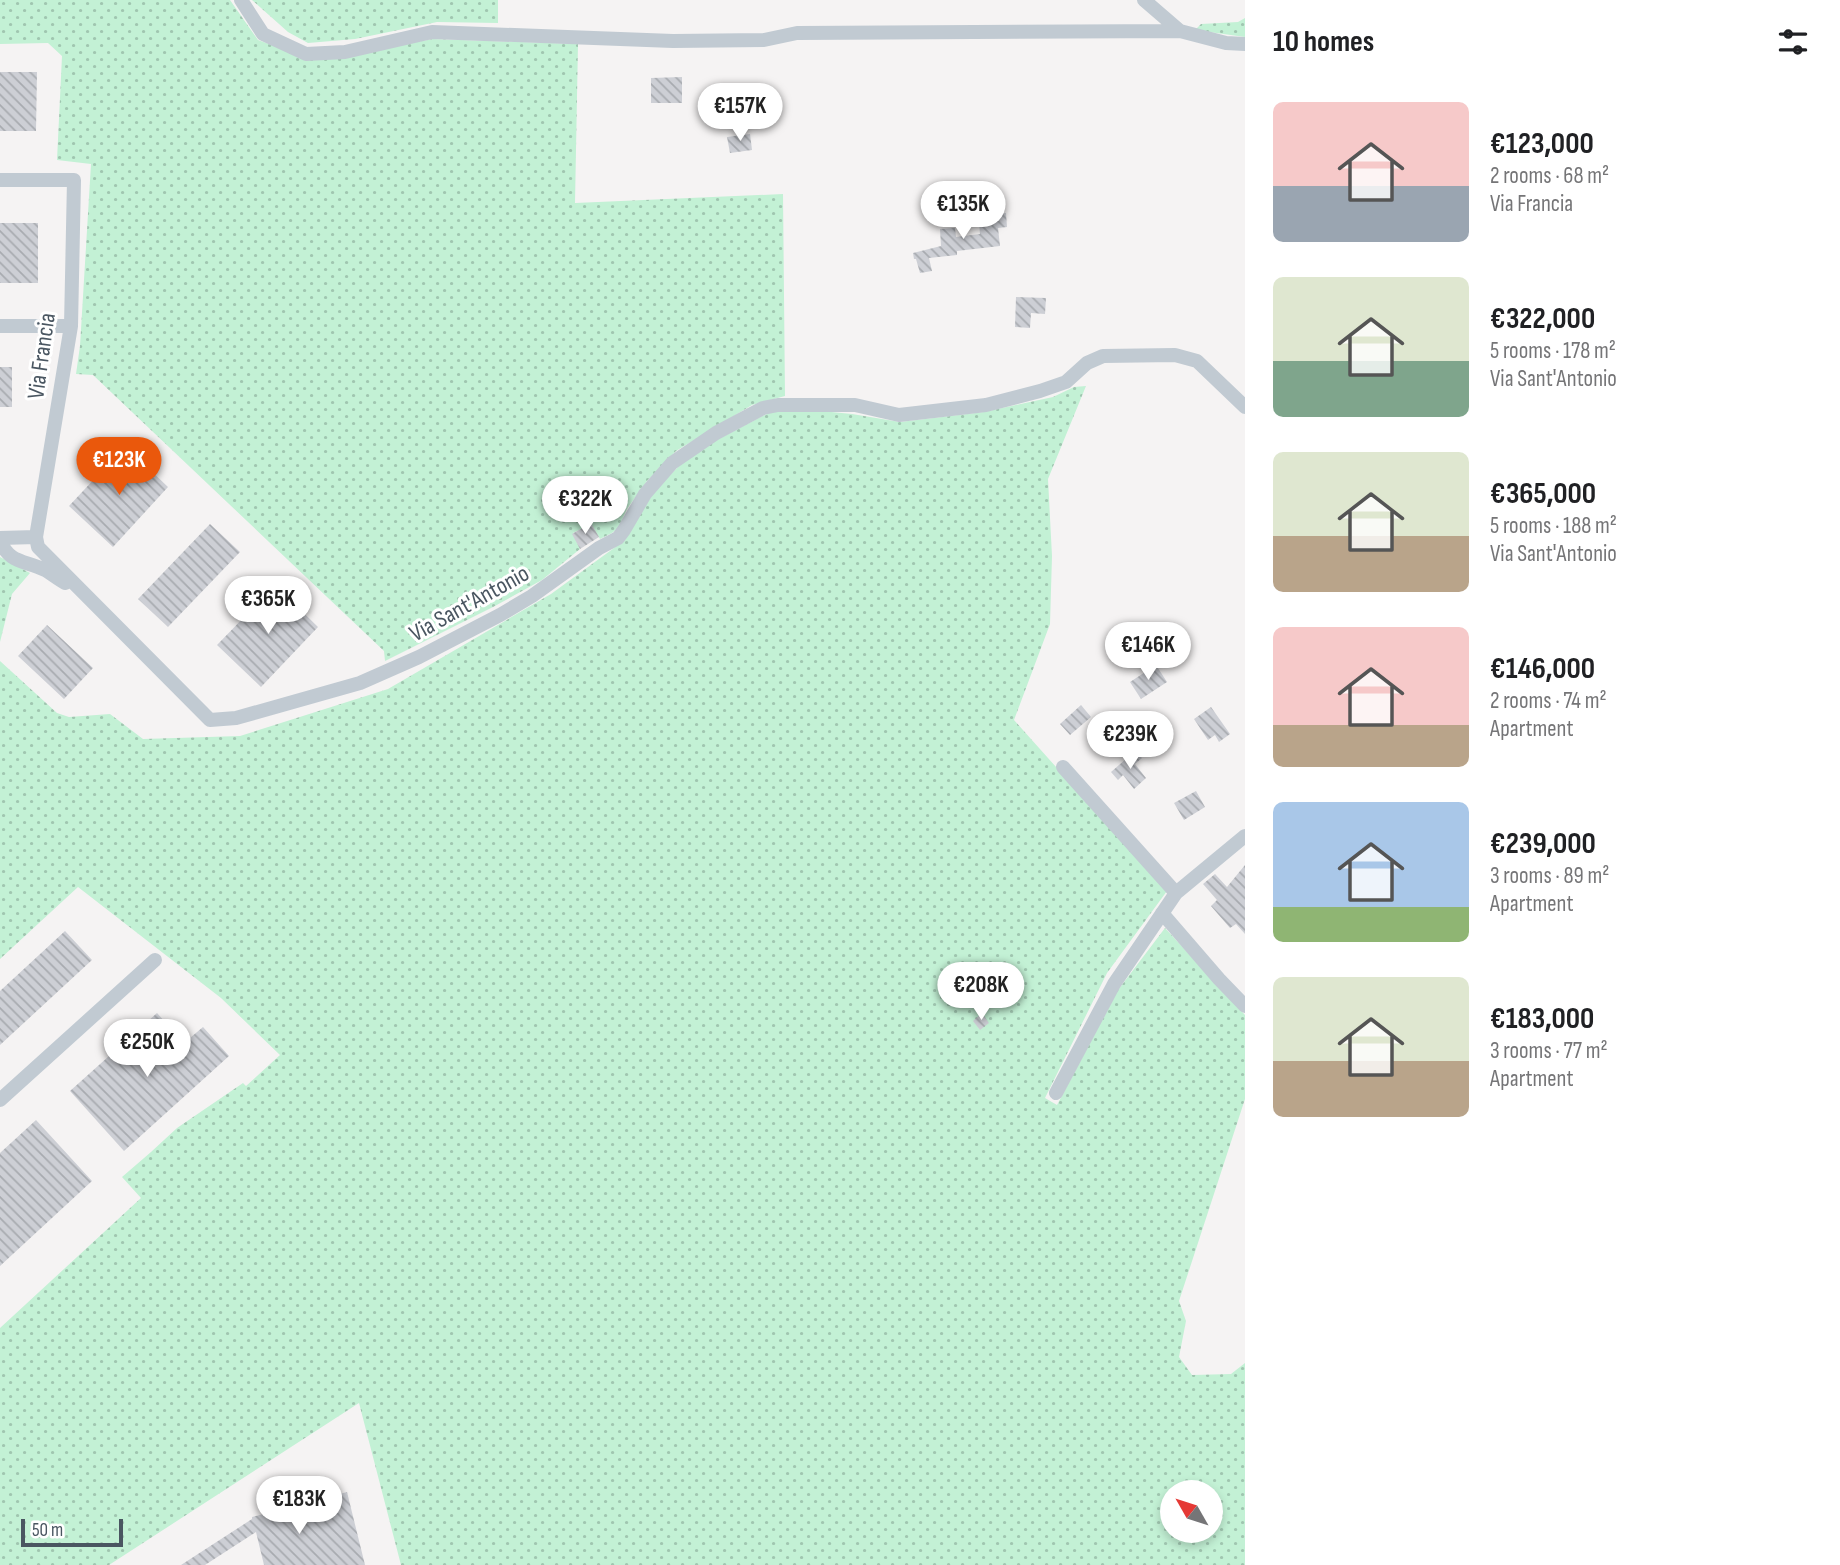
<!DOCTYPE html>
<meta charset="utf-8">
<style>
body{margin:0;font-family:"Sofia Sans Condensed",sans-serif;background:#f2f2f2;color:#202124;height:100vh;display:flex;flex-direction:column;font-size:26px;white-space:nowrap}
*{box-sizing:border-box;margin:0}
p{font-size:23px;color:#757577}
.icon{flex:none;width:38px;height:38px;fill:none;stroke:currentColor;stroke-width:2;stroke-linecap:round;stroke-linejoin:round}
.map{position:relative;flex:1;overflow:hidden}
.sheet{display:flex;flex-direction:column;background:#fff;width:595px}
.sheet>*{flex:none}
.needle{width:46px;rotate:309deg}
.controls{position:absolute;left:1160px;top:1480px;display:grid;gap:14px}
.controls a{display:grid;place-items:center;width:63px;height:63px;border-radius:50%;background:#fff;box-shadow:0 4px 10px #0003;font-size:35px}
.scale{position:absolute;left:21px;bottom:18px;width:102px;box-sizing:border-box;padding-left:7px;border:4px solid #4a5661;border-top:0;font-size:19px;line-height:24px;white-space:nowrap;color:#4a5661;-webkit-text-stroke:5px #fff;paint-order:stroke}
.price{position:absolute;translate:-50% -60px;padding:0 16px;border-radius:24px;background:#fff;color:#222;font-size:23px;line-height:46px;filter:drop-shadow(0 2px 4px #0008)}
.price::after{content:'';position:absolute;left:50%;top:42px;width:21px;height:16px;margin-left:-10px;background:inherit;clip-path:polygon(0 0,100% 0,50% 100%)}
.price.on{background:#ea580c;color:#fff}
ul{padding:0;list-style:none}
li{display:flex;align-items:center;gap:21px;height:175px;padding:0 28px}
li span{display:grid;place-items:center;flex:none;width:196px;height:140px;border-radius:10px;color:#555}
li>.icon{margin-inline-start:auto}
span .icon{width:84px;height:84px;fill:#fffc;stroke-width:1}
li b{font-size:30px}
h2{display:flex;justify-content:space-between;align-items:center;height:84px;padding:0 28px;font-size:30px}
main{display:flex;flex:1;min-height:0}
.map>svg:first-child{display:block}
.grass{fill:url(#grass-dots);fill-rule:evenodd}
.building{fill:url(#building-back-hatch)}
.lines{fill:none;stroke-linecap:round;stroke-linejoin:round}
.street{stroke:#c1cad2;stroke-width:14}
.labels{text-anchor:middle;stroke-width:6;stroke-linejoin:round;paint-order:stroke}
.street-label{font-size:24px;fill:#4a5661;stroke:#fff}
</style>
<main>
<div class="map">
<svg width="1245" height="1565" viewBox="0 0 1245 1565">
<defs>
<pattern id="grass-dots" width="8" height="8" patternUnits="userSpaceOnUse" patternTransform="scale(1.75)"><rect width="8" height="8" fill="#c3f1d5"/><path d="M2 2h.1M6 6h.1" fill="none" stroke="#a0c6b0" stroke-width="1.8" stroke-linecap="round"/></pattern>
<pattern id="building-back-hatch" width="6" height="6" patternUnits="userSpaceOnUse" patternTransform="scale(1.75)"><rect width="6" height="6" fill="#cdcfd5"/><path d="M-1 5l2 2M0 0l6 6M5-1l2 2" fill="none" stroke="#a8abb0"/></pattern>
</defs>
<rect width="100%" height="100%" fill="#f5f3f3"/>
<path class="grass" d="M0 0H230L258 40 314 60 433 39 578 44 575 203 783 194 785 396 752 405 676 451 647 481 627 509 619 527 612 533 600 539 591 524 573 533 580 549 542 580 493 607 385 661 384 651 93 375 76 374 80 346 91 164 57 160 62 56 48 43 0 44Z
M252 0H498V23L437 22 355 39 308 43 288 32Z
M1245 18V37L1195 30 1201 24 1238 22Z
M1086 386 1048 479 1052 556 1050 624 1014 720 1167 891 1107 973 1045 1098 1057 1105 1118 990 1165 928 1245 1015V1099L1179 1301 1186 1321 1179 1357 1192 1375 1231 1374 1245 1363V1565H401L359 1403 109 1565H0V1328L141 1198 122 1177 151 1152 177 1128 243 1083 246 1086 280 1055 221 998 78 887 0 959V661L57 713 69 717 110 714 143 739 240 736 388 689 551 594 625 540 655 490 692 453 780 407 852 414 900 422 984 412 1053 397 1074 387ZM1172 1493H1211V1531H1172Z
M0 557 30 573 12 594 0 642Z"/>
<path class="building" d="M0 72H37L36 131H0Z
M682 77V103H651V78Z
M750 134 752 150 730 153 727 137Z
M1006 213 1007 227 998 228 1000 246 957 251V255L929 258 932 271 920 273 916 259H914L913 253 941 246 940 229 955 228 956 237 980 234 979 222 989 221 988 214Z
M0 223H38V283H0Z
M1016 297 1046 298 1045 314 1031 313 1030 328 1015 327Z
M0 367H12V407H0Z
M125 446 168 487 113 547 69 506Z
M591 523 599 537 580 549 572 534Z
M210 524 240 552 168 627 138 599Z
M275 585 318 627 261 687 217 645Z
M47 625 93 668 64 699 18 656Z
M1156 665 1167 682 1141 699 1130 682Z
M1081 705 1091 717 1070 735 1060 724Z
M1211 707 1230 734 1219 742 1215 735 1208 740 1194 719Z
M1135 751 1142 758 1135 764 1146 778 1134 789 1123 775 1118 780 1111 772Z
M1196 791 1205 807 1184 820 1174 803Z
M1245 865V934L1236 924 1230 928 1211 906 1217 900 1203 884 1215 874 1227 887Z
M65 931 92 960 0 1045V991Z
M157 1013 184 1043 203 1027 229 1056 124 1151 70 1091Z
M982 1013 989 1023 980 1030 973 1021Z
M36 1120 92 1181 0 1266V1153Z
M347 1492 365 1565H264L256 1532 205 1565H181L252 1519V1517Z"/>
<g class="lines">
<path class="street" d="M241 0 263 34 306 54 345 52 432 32 673 41 764 40 797 33 1180 31 1226 43 1245 44
M1144 0 1180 31
M0 180H74L71 326 36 537 38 547 210 720 236 718 360 683 419 657 500 615 532 596 599 548 618 538 624 530 645 494 672 463 716 433 763 408 778 405H855L899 415 986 405 1040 391 1066 382 1087 363 1103 356 1175 355 1197 361 1245 407
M0 326H71
M0 538 36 537
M0 540C9 564 25 560 45 570 52 574 58 579 65 583
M1063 767 1176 893
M1162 913 1219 979 1245 1006
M1056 1093 1114 984 1176 893 1245 836
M0 1100 155 960"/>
</g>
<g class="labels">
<g class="street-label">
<text transform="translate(41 356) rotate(-82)" y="8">Via Francia</text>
<text transform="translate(469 603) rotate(-29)" y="8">Via Sant'Antonio</text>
</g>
</g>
</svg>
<div class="controls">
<a><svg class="needle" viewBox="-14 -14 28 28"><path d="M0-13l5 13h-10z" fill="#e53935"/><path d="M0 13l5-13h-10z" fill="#757577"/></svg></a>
</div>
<div class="scale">50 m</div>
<b class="price" style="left:740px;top:143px">€157K</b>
<b class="price" style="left:963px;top:241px">€135K</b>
<b class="price on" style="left:119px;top:497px">€123K</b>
<b class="price" style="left:585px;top:536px">€322K</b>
<b class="price" style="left:268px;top:636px">€365K</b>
<b class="price" style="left:1148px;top:682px">€146K</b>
<b class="price" style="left:1130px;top:771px">€239K</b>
<b class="price" style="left:981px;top:1022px">€208K</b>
<b class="price" style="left:147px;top:1079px">€250K</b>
<b class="price" style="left:299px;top:1536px">€183K</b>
</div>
<section class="sheet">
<h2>10 homes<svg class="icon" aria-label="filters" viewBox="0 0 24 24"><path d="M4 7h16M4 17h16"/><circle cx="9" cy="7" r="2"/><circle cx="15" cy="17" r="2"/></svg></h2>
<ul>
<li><span style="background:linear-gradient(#f6c9c9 60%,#9aa5b1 0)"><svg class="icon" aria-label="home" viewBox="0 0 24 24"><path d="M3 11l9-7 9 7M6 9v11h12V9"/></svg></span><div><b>€123,000</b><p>2 rooms · 68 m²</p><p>Via Francia</p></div></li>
<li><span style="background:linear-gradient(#dfe7d0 60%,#7fa58c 0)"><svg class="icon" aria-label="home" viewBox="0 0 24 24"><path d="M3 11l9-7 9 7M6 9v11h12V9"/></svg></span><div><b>€322,000</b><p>5 rooms · 178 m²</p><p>Via Sant'Antonio</p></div></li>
<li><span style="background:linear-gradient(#dfe7d0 60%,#b9a48a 0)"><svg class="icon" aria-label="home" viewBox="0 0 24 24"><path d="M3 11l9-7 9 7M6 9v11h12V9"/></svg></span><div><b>€365,000</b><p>5 rooms · 188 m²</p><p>Via Sant'Antonio</p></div></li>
<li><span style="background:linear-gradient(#f6c9c9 70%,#b9a48a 0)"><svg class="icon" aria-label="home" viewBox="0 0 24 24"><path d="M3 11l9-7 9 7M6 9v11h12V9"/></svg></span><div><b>€146,000</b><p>2 rooms · 74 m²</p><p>Apartment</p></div></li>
<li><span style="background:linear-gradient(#a9c7e8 75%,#8fb573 0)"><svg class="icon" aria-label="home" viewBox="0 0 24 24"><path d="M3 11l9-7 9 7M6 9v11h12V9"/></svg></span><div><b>€239,000</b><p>3 rooms · 89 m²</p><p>Apartment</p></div></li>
<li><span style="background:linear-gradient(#dfe7d0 60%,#b9a48a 0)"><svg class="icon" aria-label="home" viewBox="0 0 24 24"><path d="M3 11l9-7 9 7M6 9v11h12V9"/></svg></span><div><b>€183,000</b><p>3 rooms · 77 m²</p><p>Apartment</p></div></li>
</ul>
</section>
</main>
